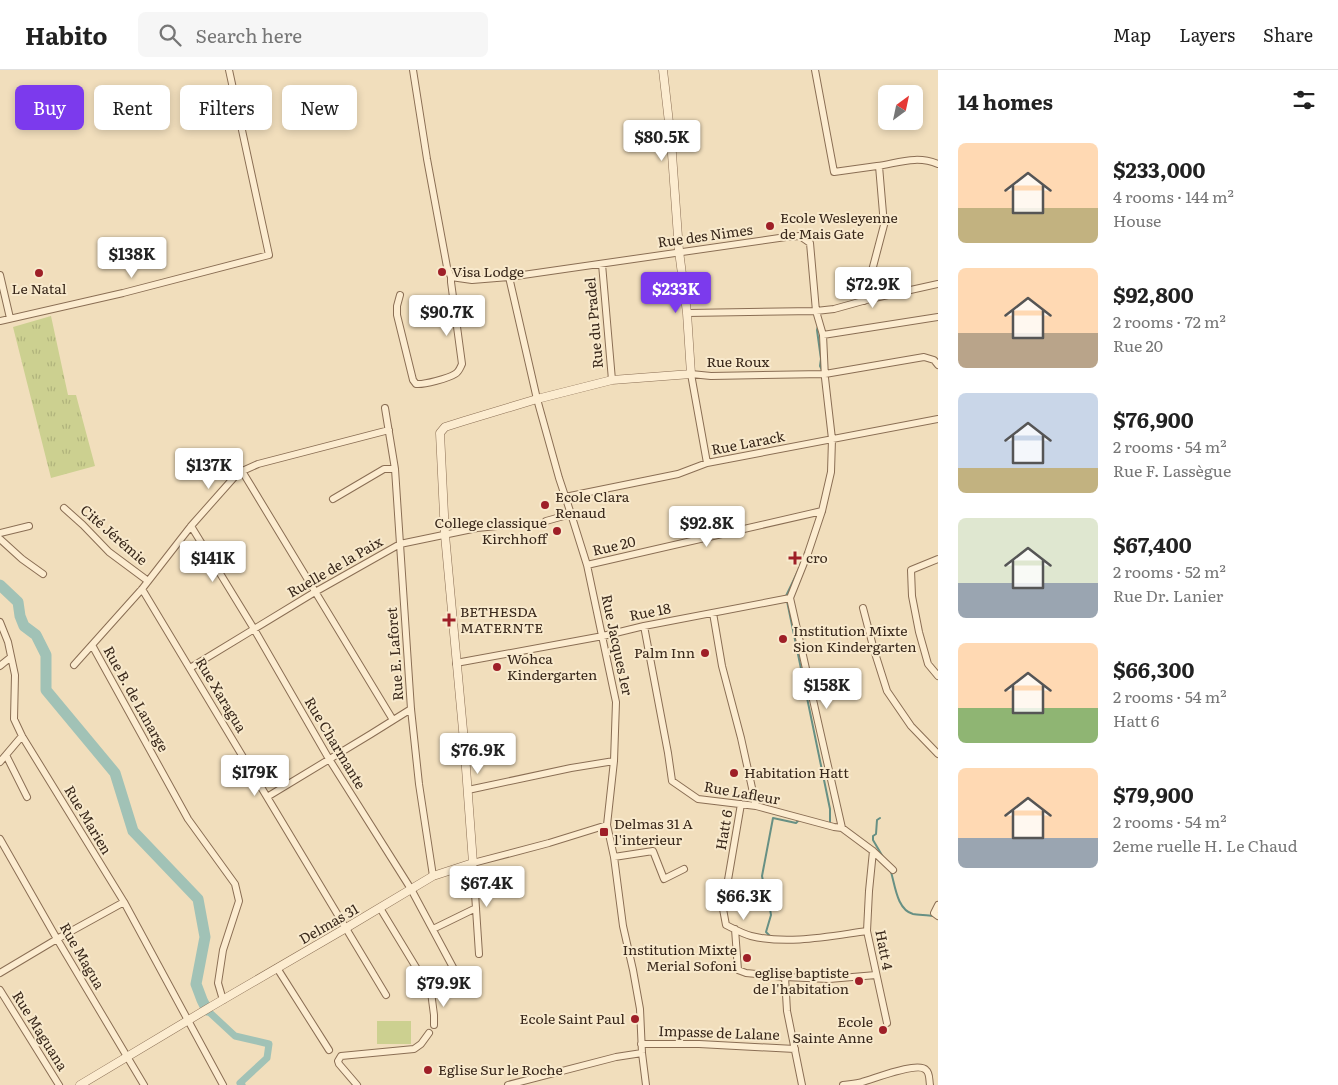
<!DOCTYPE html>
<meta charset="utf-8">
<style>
body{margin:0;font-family:Literata,serif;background:#f6f6f6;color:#222;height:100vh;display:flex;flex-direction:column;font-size:19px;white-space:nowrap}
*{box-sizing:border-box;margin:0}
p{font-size:16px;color:#767676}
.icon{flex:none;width:28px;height:28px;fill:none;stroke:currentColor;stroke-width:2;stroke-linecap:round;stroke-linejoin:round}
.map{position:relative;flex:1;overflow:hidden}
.panel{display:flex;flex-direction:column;background:#fff;width:400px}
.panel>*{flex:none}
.banner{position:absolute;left:15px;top:15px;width:475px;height:45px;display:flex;gap:10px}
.needle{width:32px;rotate:33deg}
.fabs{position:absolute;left:878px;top:15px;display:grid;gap:10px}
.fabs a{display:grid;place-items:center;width:45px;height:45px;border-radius:8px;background:#fff;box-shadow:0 2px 8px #0003;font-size:25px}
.price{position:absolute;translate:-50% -42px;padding:0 11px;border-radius:5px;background:#fff;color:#222;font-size:16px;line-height:32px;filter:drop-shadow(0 1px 2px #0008)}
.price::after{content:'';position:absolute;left:50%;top:30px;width:15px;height:11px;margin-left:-8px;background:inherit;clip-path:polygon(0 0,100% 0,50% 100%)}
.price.selected{background:#7c3aed;color:#fff}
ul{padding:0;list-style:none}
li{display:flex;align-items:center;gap:15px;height:125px;padding:0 20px}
li span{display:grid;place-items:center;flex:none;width:140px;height:100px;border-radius:8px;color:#555}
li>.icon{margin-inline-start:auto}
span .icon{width:60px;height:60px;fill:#fffc;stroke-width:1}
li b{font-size:21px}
h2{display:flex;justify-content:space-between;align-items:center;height:60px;padding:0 20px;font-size:21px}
.chip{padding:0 18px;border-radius:8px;background:#fff;box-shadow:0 2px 8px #0003;font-size:18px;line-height:45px}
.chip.selected{background:#7c3aed;color:#fff}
header{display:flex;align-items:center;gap:30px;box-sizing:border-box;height:70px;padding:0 25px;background:#fff;border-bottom:1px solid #e0e0e0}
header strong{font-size:24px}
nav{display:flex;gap:28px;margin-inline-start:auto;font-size:18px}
.search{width:350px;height:45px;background:#f6f6f6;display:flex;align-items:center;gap:12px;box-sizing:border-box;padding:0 18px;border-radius:8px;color:#767676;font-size:19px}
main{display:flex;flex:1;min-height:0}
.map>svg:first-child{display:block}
.grass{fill:url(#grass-tufts)}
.pitch{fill:#ccd090}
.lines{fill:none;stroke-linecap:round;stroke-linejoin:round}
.stream{stroke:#679084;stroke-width:2}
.canal{stroke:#a1c2b6;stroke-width:7}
.river{stroke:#a1c2b6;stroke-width:11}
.minor-casing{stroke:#8a6e54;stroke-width:8}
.tertiary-casing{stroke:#8a6e54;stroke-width:9}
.minor{stroke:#fcecd0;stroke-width:6}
.tertiary{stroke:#fcecd0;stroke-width:8}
.poi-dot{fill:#9e1f27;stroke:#f8e9cc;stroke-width:2}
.labels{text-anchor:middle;stroke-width:4;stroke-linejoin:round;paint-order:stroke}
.poi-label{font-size:14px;fill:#38271a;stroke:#f8e9cc;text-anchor:start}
.street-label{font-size:14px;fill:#38271a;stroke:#f8e9cc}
</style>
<header>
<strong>Habito</strong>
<div class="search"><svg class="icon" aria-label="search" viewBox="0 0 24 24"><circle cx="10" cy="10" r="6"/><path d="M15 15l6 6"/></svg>Search here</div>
<nav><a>Map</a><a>Layers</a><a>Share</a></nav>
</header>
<main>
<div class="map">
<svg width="938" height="1015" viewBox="0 0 938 1015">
<defs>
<pattern id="grass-tufts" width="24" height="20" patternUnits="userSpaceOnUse" patternTransform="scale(1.25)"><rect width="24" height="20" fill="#ccd090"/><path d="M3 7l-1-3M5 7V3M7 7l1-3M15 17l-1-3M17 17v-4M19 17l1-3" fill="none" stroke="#b0b37c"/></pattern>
</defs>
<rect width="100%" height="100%" fill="#f1debc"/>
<path class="grass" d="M51 246 68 325H76L95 396 51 408 13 257Z"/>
<path class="pitch" d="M377 951H411V974H377Z"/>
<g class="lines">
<path class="stream" d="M818 256 817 260 821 289 820 296 822 300
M786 526 798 501
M787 531 830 739V754
M880 748 877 750 876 764 873 766V770L883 787
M891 802C895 815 897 840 913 844 918 845 927 845 933 846
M771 867 766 862 771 845 768 827 767 816 763 811 762 806 773 748 796 753 799 750"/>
<path class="canal" d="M207 940 235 966 269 974 267 988 240 1013 242 1015"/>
<path class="river" d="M0 515 18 532 20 546 24 556 36 565 46 585V620L115 703 133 761 198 829 205 867 196 914 202 930 207 940"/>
<g class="minor-casing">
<path id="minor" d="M413 0 427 89 447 197 451 207 472 210 509 207 786 167 800 166 810 173 816 241 823 265 825 308 832 369 831 402 822 441 808 483 790 528
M815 0 834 102C848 100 862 98 877 96 898 93 917 85 938 94
M602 194 612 310
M0 205 10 248
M509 207 537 329 559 408 571 444 587 495 616 632 614 691 607 755 614 787 623 856 633 900 640 939 642 983 646 1015
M400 225 397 236V245L413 310 416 314C424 315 449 308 455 304 459 302 460 298 462 294L451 212V207
M864 231 884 155 879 96
M687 243 816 241 834 239 870 229 938 214
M0 251 123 223 269 185 229 0
M823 265 938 247
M385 338 395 399 411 639 419 714 433 806
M707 393 691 304 711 306 825 304 924 287 934 290 938 295
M242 401 393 650
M565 427 678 404 707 393 938 349
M333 429 384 399H395
M64 438 83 455 109 482 148 511
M546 451 571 444
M191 456 254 559 329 689 411 819 456 903
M0 463 29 456
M0 469 22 489 43 504
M938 489 911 500 912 526 919 562 928 594 938 606
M587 495 822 441
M142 519 386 925
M790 528 842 758
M863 538 874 580 887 621 911 656 938 684
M713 543 722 596 741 668 756 736
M0 552 8 572 15 605 14 649 22 666 124 832 223 1015
M644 556 668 683 672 711 698 729 756 736 834 757 842 758 873 781 893 800
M92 575 188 749 235 814 239 831 223 880 218 913 223 930
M456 593 603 566 644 556 790 528
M74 595 142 519 191 456 238 403 258 394 389 360
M0 596 11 587
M190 598 315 522 400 474 477 458 507 455
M6 685 27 727
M0 692 22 666
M468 720 571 698 614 691
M267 727 371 664 411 639
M741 734 723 839 726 855C734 859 743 864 751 866 788 875 830 866 867 861
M0 769 57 869 144 1015
M873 781 869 821 867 861 887 953
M614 787 653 781 664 809 684 799
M938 835 934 843 938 846
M380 838 431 922 434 945V955
M433 859 476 838
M735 859 738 900 746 903 785 907 829 909 876 905
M479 884 473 793 549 773 607 755
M277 898 329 980
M0 903 57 869 124 832
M785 907 787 941 802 1015
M0 920 59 1015
M641 974H699L795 979
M357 1015 339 994 338 991 341 986 414 979 421 974 429 963
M508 1015 616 987 642 983
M843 1015C849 1014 856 1014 862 1012 874 1009 918 991 926 1000 930 1003 929 1010 930 1015"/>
</g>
<g class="tertiary-casing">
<path id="tertiary" d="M80 1015 212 936 346 858 433 806 473 793 464 671 445 465 440 363 445 357 464 351 537 329 612 310 691 304 687 243 679 181 671 70 663 0"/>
</g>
<use href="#minor" class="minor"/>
<use href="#tertiary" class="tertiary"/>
</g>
<g class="poi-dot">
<circle cx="770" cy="156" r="5"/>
<circle cx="442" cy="202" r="5"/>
<circle cx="39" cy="203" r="5"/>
<circle cx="545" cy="435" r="5"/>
<circle cx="557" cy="461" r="5"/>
<path d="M792.5 480.5h5v5h5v5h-5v5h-5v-5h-5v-5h5z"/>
<path d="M446.5 542.5h5v5h5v5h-5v5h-5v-5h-5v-5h5z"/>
<circle cx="783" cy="569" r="5"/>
<circle cx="705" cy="583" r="5"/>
<circle cx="497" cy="597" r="5"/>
<circle cx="734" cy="703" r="5"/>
<rect x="599" y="757" width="10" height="10" rx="2.5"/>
<circle cx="747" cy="888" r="5"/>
<circle cx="859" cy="911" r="5"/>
<circle cx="635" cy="949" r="5"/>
<circle cx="883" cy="960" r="5"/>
<circle cx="428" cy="1000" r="5"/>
</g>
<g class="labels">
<g class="poi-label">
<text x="780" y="153">Ecole Wesleyenne<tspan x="780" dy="16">de Mais Gate</tspan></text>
<text x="452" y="207">Visa Lodge</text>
<text x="39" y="224" text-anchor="middle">Le Natal</text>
<text x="555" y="432">Ecole Clara<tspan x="555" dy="16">Renaud</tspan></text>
<text x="547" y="458" text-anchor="end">College classique<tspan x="547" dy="16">Kirchhoff</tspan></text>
<text x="806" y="493">cro</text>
<text x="460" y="547">BETHESDA<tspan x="460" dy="16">MATERNTE</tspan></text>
<text x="793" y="566">Institution Mixte<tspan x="793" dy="16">Sion Kindergarten</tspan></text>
<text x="695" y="588" text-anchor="end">Palm Inn</text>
<text x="507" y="594">Wohca<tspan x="507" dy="16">Kindergarten</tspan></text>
<text x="744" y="708">Habitation Hatt</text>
<text x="614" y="759">Delmas 31 A<tspan x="614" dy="16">l'interieur</tspan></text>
<text x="737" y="885" text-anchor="end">Institution Mixte<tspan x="737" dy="16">Merial Sofoni</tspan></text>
<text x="849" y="908" text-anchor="end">eglise baptiste<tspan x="849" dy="16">de l'habitation</tspan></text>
<text x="625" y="954" text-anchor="end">Ecole Saint Paul</text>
<text x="873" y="957" text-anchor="end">Ecole<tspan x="873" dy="16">Sainte Anne</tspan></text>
<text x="438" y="1005">Eglise Sur le Roche</text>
</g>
<g class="street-label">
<text transform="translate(705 166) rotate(-8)" y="5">Rue des Nimes</text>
<text transform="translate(594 253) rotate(-95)" y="5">Rue du Pradel</text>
<text x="738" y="297">Rue Roux</text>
<text transform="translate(748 373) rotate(-11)" y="5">Rue Larack</text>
<text transform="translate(114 465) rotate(41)" y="5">Cité Jérémie</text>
<text transform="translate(614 476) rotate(-13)" y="5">Rue 20</text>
<text transform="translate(335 497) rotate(-30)" y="5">Ruelle de la Paix</text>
<text transform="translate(650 542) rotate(-11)" y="5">Rue 18</text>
<text transform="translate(617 575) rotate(78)" y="5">Rue Jacques 1er</text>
<text transform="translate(395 584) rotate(-94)" y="5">Rue E. Laforet</text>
<text transform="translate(221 625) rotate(59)" y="5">Rue Xaragua</text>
<text transform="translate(136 629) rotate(61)" y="5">Rue B. de Lanarge</text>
<text transform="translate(335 673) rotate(59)" y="5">Rue Charmante</text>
<text transform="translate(742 723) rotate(10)" y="5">Rue Lafleur</text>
<text transform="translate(88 750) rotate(59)" y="5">Rue Marien</text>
<text transform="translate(724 760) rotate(-80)" y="5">Hatt 6</text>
<text transform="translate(329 854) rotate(-30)" y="5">Delmas 31</text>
<text transform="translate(884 880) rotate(79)" y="5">Hatt 4</text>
<text transform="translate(82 886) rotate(60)" y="5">Rue Magua</text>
<text transform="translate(40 961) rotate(58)" y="5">Rue Maguana</text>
<text transform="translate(719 963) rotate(2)" y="5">Impasse de Lalane</text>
</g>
</g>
</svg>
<div class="fabs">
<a><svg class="needle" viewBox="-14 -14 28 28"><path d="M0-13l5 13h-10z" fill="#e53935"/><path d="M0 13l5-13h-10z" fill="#767676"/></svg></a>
</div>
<b class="price" style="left:662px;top:92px">$80.5K</b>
<b class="price" style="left:132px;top:209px">$138K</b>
<b class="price" style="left:873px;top:239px">$72.9K</b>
<b class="price selected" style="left:676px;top:244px">$233K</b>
<b class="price" style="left:447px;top:267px">$90.7K</b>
<b class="price" style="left:209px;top:420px">$137K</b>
<b class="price" style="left:707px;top:478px">$92.8K</b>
<b class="price" style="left:213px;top:513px">$141K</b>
<b class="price" style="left:827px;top:640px">$158K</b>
<b class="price" style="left:478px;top:705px">$76.9K</b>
<b class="price" style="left:255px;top:727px">$179K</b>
<b class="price" style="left:487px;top:838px">$67.4K</b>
<b class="price" style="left:744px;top:851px">$66.3K</b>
<b class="price" style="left:444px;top:938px">$79.9K</b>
<div class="banner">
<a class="chip selected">Buy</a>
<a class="chip">Rent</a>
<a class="chip">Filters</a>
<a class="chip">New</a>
</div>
</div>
<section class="panel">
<h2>14 homes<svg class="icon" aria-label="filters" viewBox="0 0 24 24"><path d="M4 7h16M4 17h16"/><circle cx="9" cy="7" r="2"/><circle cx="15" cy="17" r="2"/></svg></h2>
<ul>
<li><span style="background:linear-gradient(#ffd9b3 65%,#c2b280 0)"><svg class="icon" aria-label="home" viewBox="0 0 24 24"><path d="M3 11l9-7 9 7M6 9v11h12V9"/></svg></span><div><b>$233,000</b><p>4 rooms · 144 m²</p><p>House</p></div></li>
<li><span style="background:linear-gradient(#ffd9b3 65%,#b9a48a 0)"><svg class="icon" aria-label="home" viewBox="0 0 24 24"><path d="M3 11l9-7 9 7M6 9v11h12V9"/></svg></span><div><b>$92,800</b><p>2 rooms · 72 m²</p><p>Rue 20</p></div></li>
<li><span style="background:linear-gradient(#c9d6e8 75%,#c2b280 0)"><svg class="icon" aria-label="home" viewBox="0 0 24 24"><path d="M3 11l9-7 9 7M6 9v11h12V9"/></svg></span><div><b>$76,900</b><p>2 rooms · 54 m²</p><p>Rue F. Lassègue</p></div></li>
<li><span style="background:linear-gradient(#dfe7d0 65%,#9aa5b1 0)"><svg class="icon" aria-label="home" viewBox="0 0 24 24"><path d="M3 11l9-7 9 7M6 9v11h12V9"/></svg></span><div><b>$67,400</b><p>2 rooms · 52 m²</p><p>Rue Dr. Lanier</p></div></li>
<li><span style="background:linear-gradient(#ffd9b3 65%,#8fb573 0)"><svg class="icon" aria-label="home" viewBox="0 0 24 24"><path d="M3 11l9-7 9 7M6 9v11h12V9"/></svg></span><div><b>$66,300</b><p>2 rooms · 54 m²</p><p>Hatt 6</p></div></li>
<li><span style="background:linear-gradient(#ffd9b3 70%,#9aa5b1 0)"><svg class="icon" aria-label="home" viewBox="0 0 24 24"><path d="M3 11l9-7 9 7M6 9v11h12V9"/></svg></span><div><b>$79,900</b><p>2 rooms · 54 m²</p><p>2eme ruelle H. Le Chaud</p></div></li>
</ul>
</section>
</main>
